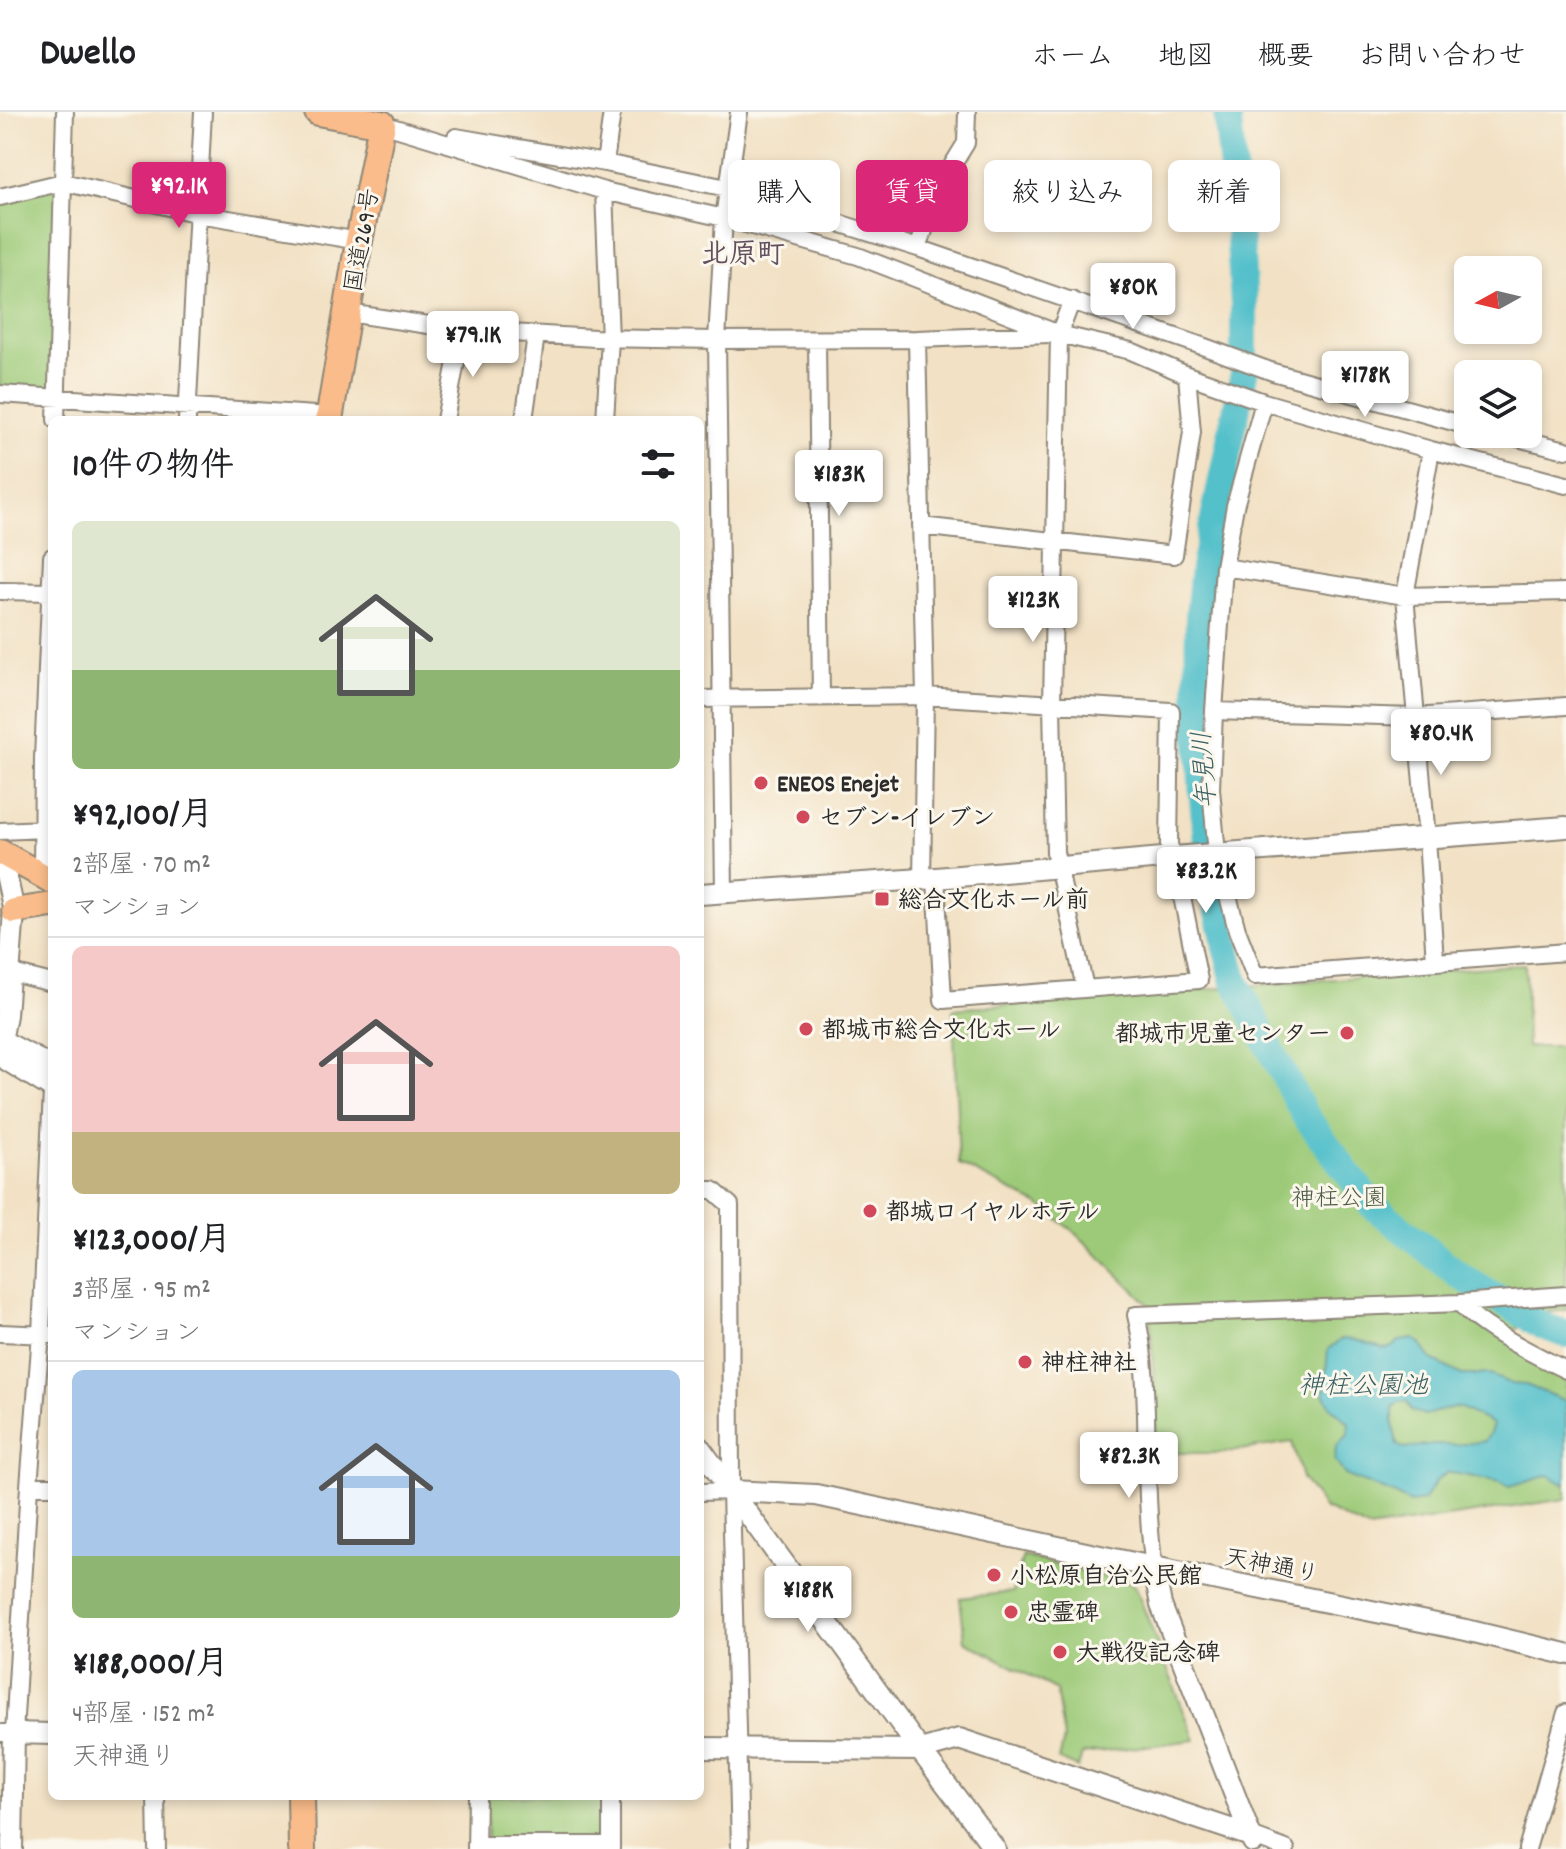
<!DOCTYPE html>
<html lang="ja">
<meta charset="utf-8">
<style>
body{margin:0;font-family:Dekko,"Klee One",sans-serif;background:#f6f6f6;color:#202124;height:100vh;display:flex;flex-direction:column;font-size:30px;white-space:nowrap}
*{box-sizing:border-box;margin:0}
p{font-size:26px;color:#757577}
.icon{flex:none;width:44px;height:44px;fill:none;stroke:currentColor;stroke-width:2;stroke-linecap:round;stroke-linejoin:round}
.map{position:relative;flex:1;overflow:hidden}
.details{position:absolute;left:48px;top:304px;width:656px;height:1384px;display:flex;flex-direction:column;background:#fff;border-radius:12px;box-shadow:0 4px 12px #0003}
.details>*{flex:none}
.top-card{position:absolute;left:728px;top:48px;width:718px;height:72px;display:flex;gap:16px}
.needle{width:52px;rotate:262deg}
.controls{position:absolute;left:1454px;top:144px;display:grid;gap:16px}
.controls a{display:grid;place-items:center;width:88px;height:88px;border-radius:12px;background:#fff;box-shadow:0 4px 12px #0003;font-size:40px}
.price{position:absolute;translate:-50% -68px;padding:0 18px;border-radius:8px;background:#fff;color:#222;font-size:26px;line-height:52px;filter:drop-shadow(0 2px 4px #0008)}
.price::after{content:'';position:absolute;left:50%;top:48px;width:24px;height:18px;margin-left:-12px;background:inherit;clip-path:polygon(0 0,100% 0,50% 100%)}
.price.selected{background:#db2777;color:#fff}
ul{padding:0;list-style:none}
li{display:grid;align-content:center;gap:16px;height:424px;padding:0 24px}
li+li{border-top:2px solid #e0e0e0}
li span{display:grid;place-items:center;height:248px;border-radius:12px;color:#555}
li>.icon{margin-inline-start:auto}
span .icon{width:144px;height:144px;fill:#fffc;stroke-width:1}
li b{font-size:34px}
h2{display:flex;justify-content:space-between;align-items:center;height:96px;padding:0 24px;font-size:34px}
.chip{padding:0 28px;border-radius:12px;background:#fff;box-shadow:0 4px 12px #0003;font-size:28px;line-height:72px}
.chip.selected{background:#db2777;color:#fff}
header{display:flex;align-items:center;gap:48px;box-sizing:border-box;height:112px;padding:0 40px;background:#fff;border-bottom:2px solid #e0e0e0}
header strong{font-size:38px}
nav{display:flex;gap:44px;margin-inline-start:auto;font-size:28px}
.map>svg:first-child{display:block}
.green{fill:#9dca78;stroke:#647a52;stroke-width:2}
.water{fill:#52c0ca;stroke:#3e767a;stroke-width:2;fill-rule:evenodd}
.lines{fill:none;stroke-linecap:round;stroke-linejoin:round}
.river{stroke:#52c0ca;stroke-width:28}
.minor-casing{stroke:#8e8678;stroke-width:20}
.tertiary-casing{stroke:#8e8678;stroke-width:24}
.primary-casing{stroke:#8e8678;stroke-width:28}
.trunk-casing{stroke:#8e8678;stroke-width:30}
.minor{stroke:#fff;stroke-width:16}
.tertiary{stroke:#fff;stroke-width:20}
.primary{stroke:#f9bc8a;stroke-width:24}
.trunk{stroke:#f9bc8a;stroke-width:26}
.poi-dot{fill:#d1495b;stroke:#fbf7ec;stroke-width:3}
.labels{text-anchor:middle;stroke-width:6;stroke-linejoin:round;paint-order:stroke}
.street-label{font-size:24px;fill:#2b2b2b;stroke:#fbf7ec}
.poi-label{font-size:24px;font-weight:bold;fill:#2b2b2b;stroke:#fbf7ec;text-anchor:start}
.park-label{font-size:24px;fill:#4d5b42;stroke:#fbf7ec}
.water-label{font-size:26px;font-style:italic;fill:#395f63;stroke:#fbf7ec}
.quarter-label{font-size:28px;font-weight:bold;fill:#62505f;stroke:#fbf7ec}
</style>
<header>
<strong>Dwello</strong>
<nav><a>ホーム</a><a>地図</a><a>概要</a><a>お問い合わせ</a></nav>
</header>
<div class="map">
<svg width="1566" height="1737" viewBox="0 0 1566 1737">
<rect width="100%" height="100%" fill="#fbf7ec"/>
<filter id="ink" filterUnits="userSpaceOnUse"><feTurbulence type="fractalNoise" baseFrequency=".0125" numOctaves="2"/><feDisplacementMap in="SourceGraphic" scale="16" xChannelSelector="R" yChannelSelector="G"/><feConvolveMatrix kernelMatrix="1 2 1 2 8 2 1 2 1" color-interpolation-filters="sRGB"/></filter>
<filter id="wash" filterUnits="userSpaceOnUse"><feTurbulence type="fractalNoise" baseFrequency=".006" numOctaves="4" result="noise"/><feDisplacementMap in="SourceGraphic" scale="32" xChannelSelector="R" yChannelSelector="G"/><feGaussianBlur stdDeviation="1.8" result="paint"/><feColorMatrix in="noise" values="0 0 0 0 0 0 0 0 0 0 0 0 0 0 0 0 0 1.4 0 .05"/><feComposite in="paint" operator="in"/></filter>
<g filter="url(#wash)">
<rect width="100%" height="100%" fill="#f2e1c4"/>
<path class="green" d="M63 70 56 285 0 282V85Z
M1525 852 1527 935H1566V1198L1543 1201 1508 1222 1566 1253V1387L1368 1417 1325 1397 1302 1366 1292 1330 1220 1341H1157L1150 1194 1078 1123 1041 1094 959 1052 953 897Z
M1023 1444 1129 1471 1135 1474 1195 1628 1082 1642 1078 1656 1059 1648 1064 1627 1056 1578 965 1529 960 1486 1013 1480Z
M487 1684H605L604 1730 487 1728Z"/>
<path class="water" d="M1342 1227 1355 1228 1385 1237 1393 1235 1399 1229 1414 1227 1420 1231 1432 1248 1462 1263H1473L1485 1261 1512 1272 1526 1273 1566 1289V1371L1563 1372 1549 1363 1509 1375 1500 1370 1448 1360 1437 1368 1423 1389 1410 1391 1391 1381 1345 1363 1335 1348 1336 1334 1348 1323 1349 1311 1331 1295 1324 1282 1328 1237ZM1407 1289 1412 1299 1425 1303 1454 1295 1461 1296 1493 1312 1490 1321 1485 1329 1455 1333H1424L1405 1337 1397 1333 1393 1311V1295L1399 1290Z"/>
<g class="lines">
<path class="river" d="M1227 0 1239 115 1244 191V261L1204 456 1199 505 1198 598 1203 686 1210 760 1234 867 1304 1002 1371 1092 1460 1164 1543 1214 1566 1222"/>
</g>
</g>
<g filter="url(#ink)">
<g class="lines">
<g class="minor-casing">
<path id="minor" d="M382 12 604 79 724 106 858 144 1059 222 1131 239 1187 263 1264 290 1431 338 1566 373
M456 25 605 51 727 76 918 136 1202 234 1273 260 1468 314
M605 51 612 0
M604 79 610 227 605 308
M0 85 63 70 199 102 359 129
M918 136 939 75 966 31 967 0
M1072 188 1059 222 1052 592 1055 740 1085 876
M348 201 462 218 595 226 717 228 917 227 1050 222
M917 227 925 584 922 767
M817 228 821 586
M0 282 330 304
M1264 290 1235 394 1224 455 1214 599 1211 677 1217 742 1237 818 1255 864 1566 840
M56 308 65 0
M187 308 203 0
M445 308 462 218
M524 308 536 223
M1501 322 1566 338
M1431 338 1405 484 1427 726 1435 850
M921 414 1174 443 1192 320 1187 263
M1224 455 1405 484 1566 480
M0 479 51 480
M700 587 925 584 1171 599 1169 733 1174 745 1199 868 943 888 936 766
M1214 599 1415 605 1566 594
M0 719 44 717
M42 763 43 646 52 445
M724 781 717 228 724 106 739 0
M8 860 52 871
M700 1078H713L730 1093 731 1379 740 1737
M1460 1191C1478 1215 1537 1244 1566 1258
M0 1221 50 1223
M29 1374H52
M700 1380 731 1379
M1154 1456C1147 1405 1147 1353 1146 1302 1145 1269 1144 1235 1136 1203L1460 1191 1566 1183
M0 1621H14L29 1374 41 1222 52 979
M156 1684 157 1737
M611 1684V1737
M1251 1724 1286 1737
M476 1733H611
M476 1737 477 1684
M1527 1737 1566 1601"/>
</g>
<g class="tertiary-casing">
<path id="tertiary" d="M0 749 4 753 14 799 6 903 0 935
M700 782 936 766 1174 745 1566 715
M1 928 52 955
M0 944 52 976
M700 1336 920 1638 995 1737
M731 1379 816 1383 1114 1447 1466 1518 1566 1542
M1154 1456 1161 1493 1253 1730
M700 1636 920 1638 959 1627 1251 1724
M12 1737 14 1621 52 1622"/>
</g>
<g class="primary-casing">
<path id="primary" d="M0 740 52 769
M14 799 52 793"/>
</g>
<g class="trunk-casing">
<path id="trunk" d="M318 0 382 12 359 129 329 308
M301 1684 302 1737"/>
</g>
<use href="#minor" class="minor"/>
<use href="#tertiary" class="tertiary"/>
<use href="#primary" class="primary"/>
<use href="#trunk" class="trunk"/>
</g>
</g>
<g class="poi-dot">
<circle cx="761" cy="671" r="8"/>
<circle cx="803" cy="705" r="8"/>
<rect x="874" y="779" width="16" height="16" rx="4"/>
<circle cx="806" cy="917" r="8"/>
<circle cx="1347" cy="921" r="8"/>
<circle cx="870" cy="1099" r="8"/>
<circle cx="1025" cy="1250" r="8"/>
<circle cx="994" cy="1463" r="8"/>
<circle cx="1011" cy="1500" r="8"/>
<circle cx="1060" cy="1540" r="8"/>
</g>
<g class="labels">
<g class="street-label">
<text transform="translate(361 128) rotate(-80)" y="8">国道269号</text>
<text transform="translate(1272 1453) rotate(11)" y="8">天神通り</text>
</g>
<g class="poi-label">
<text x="777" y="679">ENEOS Enejet</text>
<text x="819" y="713">セブン-イレブン</text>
<text x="898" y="795">総合文化ホール前</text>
<text x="822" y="925">都城市総合文化ホール</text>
<text x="1331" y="929" text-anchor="end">都城市児童センター</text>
<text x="886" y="1107">都城ロイヤルホテル</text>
<text x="1041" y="1258">神柱神社</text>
<text x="1010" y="1471">小松原自治公民館</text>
<text x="1027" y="1508">忠霊碑</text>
<text x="1076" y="1548">大戦役記念碑</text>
</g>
<g class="park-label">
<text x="1339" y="1093">神柱公園</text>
</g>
<g class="water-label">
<text transform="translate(1203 658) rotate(-94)" y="9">年見川</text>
<text x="1363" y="1281">神柱公園池</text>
</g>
<g class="quarter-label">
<text x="743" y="150">北原町</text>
</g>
</g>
</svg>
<div class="controls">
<a><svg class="needle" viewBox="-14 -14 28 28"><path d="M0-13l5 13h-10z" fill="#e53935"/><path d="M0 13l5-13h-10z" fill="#757577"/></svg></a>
<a><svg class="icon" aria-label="layers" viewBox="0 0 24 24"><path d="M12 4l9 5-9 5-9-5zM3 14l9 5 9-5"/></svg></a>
</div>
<b class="price selected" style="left:179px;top:118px">¥92.1K</b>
<b class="price" style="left:1133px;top:219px">¥80K</b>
<b class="price" style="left:473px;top:267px">¥79.1K</b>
<b class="price" style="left:1365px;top:307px">¥178K</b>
<b class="price" style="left:839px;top:406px">¥183K</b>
<b class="price" style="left:1033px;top:532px">¥123K</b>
<b class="price" style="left:1441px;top:665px">¥80.4K</b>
<b class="price" style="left:1206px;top:803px">¥83.2K</b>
<b class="price" style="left:1129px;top:1388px">¥82.3K</b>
<b class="price" style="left:808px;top:1522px">¥188K</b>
<div class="top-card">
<a class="chip">購入</a>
<a class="chip selected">賃貸</a>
<a class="chip">絞り込み</a>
<a class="chip">新着</a>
</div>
<section class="details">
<h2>10件の物件<svg class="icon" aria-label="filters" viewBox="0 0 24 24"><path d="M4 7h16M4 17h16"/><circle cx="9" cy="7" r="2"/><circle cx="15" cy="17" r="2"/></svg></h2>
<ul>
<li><span style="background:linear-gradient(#dfe7d0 60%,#8fb573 0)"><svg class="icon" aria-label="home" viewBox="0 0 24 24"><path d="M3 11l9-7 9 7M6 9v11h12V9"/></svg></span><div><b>¥92,100/月</b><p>2部屋 · 70 m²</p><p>マンション</p></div></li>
<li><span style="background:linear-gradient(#f6c9c9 75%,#c2b280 0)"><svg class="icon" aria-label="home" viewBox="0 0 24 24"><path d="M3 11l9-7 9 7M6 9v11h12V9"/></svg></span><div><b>¥123,000/月</b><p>3部屋 · 95 m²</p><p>マンション</p></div></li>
<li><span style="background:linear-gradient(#a9c7e8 75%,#8fb573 0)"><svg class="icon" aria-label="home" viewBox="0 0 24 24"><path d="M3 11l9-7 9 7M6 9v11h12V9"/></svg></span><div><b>¥188,000/月</b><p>4部屋 · 152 m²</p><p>天神通り</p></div></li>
</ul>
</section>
</div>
